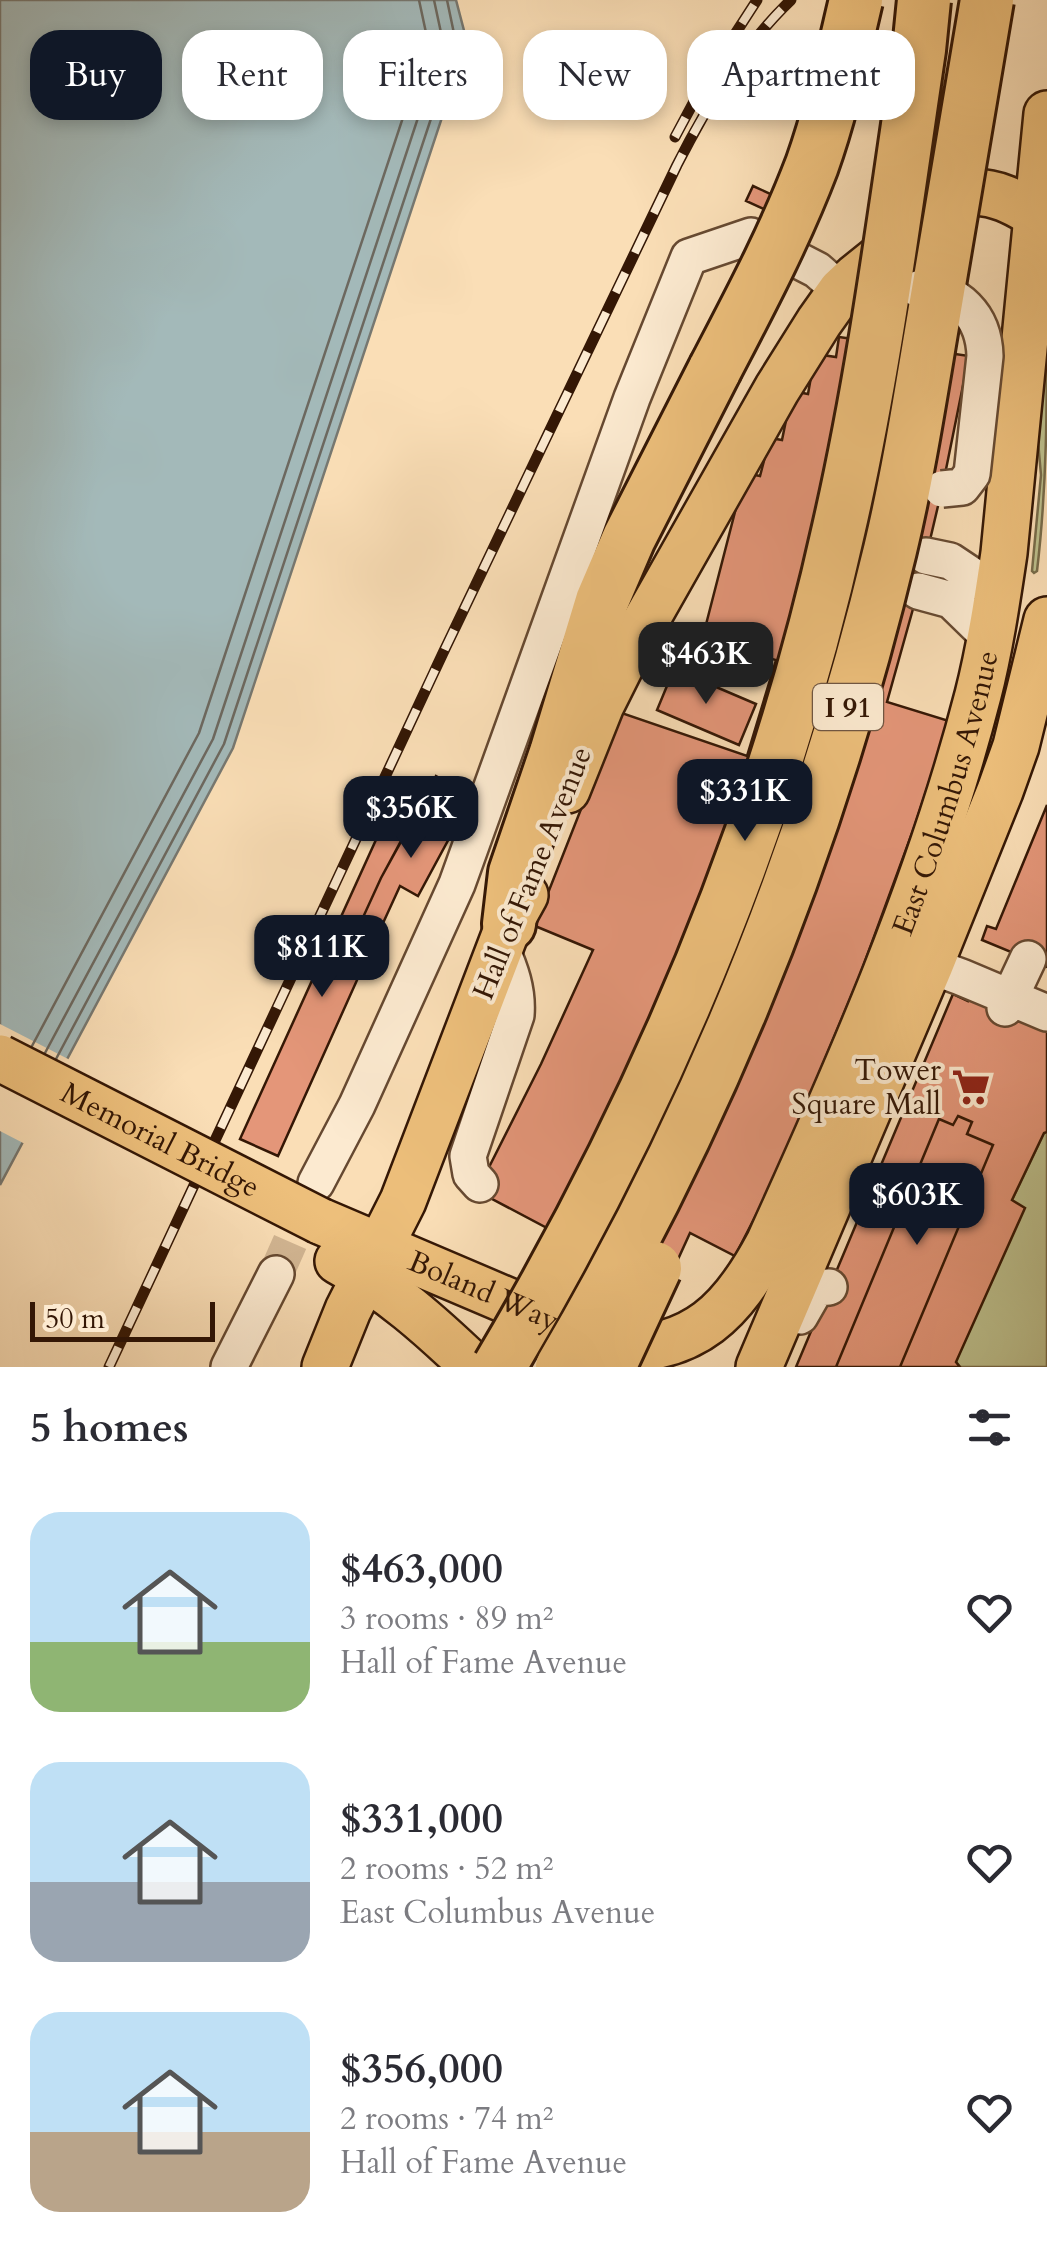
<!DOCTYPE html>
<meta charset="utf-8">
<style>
body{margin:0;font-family:Cardo,serif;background:#f7f7f7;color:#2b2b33;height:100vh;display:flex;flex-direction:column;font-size:38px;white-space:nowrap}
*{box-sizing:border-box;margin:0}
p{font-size:32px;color:#7c7c81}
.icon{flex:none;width:55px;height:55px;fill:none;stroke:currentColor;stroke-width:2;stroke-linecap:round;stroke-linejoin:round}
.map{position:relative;height:1367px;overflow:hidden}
.drawer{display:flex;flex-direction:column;background:#fff;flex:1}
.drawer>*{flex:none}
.top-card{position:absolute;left:30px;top:30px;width:988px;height:90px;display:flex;gap:20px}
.scale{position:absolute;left:30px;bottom:25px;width:185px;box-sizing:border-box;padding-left:10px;border:5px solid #341705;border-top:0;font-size:28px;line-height:35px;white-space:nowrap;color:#341705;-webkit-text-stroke:8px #fcead0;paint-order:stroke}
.price{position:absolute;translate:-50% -85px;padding:0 22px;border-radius:20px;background:#111827;color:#fff;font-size:32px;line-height:65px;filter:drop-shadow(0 2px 5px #0008)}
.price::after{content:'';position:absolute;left:50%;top:60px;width:30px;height:22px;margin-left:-15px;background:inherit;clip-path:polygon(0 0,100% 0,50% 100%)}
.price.selected{background:#222;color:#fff}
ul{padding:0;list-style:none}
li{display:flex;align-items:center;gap:30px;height:250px;padding:0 30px}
li span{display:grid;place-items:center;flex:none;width:280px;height:200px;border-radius:30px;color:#555}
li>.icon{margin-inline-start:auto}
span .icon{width:120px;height:120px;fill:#fffc;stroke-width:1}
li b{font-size:42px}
h2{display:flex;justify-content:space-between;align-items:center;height:120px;padding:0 30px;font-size:42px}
.pill{padding:0 35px;border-radius:30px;background:#fff;box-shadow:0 5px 15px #0003;font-size:35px;line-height:90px}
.pill.selected{background:#111827;color:#fff}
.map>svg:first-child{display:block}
.green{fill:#bdc18e;stroke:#786c4a;stroke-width:2.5}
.water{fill:#a3b9b9;stroke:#777871;stroke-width:2.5}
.pier{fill:#fadeb6}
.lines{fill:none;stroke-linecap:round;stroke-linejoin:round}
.shore{stroke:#6c685f;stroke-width:2.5}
.building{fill:#e49679;stroke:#341705;stroke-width:2.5}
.minor-tunnel{stroke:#d2b693;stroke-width:35;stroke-dasharray:35 18;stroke-linecap:butt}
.minor-casing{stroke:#664931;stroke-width:40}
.major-casing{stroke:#341705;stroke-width:50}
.highway-casing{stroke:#341705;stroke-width:58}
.minor{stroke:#fcead0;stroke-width:35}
.major{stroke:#edbf7b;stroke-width:45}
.highway{stroke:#edbf7b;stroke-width:52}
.rail-casing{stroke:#341705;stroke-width:11}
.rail{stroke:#fcead0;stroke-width:8;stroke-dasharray:22;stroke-linecap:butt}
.minor-bridge-casing{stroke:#664931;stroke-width:40;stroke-linecap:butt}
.major-bridge-casing{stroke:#341705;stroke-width:50;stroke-linecap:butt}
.highway-bridge-casing{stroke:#341705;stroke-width:58;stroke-linecap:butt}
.minor-bridge{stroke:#fcead0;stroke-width:35}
.major-bridge{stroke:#edbf7b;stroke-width:45}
.highway-bridge{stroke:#edbf7b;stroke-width:52}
.labels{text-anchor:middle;stroke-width:8;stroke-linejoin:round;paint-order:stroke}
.shield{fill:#fcead0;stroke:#705642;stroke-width:2.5}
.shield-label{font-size:28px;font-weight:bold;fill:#341705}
.street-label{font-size:30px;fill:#341705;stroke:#fcead0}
.poi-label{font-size:30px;fill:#341705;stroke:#fcead0;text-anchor:end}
</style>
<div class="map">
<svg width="1047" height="1367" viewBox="0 0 1047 1367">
<rect width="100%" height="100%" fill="#fadeb6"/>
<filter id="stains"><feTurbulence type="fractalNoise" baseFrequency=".002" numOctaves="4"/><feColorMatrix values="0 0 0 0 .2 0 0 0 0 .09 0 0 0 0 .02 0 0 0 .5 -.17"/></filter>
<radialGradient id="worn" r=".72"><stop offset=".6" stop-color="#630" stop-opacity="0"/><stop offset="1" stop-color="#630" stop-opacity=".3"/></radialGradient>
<path class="green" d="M1047 321C1047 405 1047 487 1037 571L1034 573 1032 571 1041 475 1037 430Z
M1047 1132V1367H960L956 1362 1012 1200 1044 1133Z"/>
<path class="water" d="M0 0H456L467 42 233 748 0 1185Z"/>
<path class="pier" d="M0 1024 72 1061 27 1145 0 1131Z"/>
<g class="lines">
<path class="shore" d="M32 1046 199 733 428 42 419 0
M45 1053 213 739 443 42 434 0
M56 1059 224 744 456 43 447 0"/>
</g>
<path class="building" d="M753 186 775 196 768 211 746 201Z
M839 337 969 356 942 489 918 591 887 702 949 721 915 825 860 975 777 1174 735 1256 690 1233 664 1290 477 1191 541 1064 593 950 535 926 583 804 616 711 747 756 776 660 702 640 745 473 760 476 770 438 782 440 792 391 808 394 815 354 836 357Z
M674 669 756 704 739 745 657 710Z
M436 776 472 796 418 896 400 886 362 969 343 961 381 878Z
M395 798 419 809 381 878 343 961 362 969 278 1156 240 1139Z
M1047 805V967L982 940 987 926 996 929Z
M972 993 1047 1026V1132L1044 1133 1012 1200 1025 1208 956 1362 960 1367H796L953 994 968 1001Z
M958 1116 972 1122 967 1134 993 1145 900 1367H836L939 1119 953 1125Z"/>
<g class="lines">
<path class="minor-tunnel" d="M276 1274 314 1188"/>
<g class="minor-casing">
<path id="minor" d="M926 556 950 561 998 593
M918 591 951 600 990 638
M909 958 961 977 1047 1013
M1005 1008 1028 959
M316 1183 357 1105 457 884 632 398 689 257 751 236 817 270 841 291
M480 1184 471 1174 468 1156 516 1015C518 990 510 969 500 946
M800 1316 816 1288 829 1287
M229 1367 276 1274"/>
</g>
<g class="major-casing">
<g id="major">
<path d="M567 790 601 705 623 661 777 389 819 322 841 291 856 277 958 195C990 185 1021 205 1047 222"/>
<path id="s1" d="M320 1221 562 1324"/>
<path d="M338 1261C390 1289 431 1326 474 1367"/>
<path id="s2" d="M614 1349C695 1351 733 1311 769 1243 850 1065 929 885 978 695 990 648 997 600 1004 553L1047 114"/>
<path d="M325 1367 348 1310 403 1201 509 924 525 895"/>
<path d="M759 1367 930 965 1000 791 1016 746 1047 620"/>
</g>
</g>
<g class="highway-casing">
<path id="highway" d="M509 924 515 873 556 753 602 601 629 538 715 369"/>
</g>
<use href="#minor" class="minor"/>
<use href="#major" class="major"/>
<use href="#highway" class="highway"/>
<g class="rail-casing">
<path id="rail" d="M675 137 706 79 757 0
M109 1367 443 653 677 165C707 106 743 46 791 0"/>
</g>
<use href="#rail" class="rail"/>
<g class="minor-bridge-casing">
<path id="minor-bridge" d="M918 289C958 289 984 316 985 356L972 474 962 487 942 489"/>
</g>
<g class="major-bridge-casing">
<g id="major-bridge">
<path id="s3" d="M0 1058 320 1221"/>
</g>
</g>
<g class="highway-bridge-casing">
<path id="highway-bridge" d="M715 369C750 302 785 236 812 165 831 112 843 55 856 0
M499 1367C655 1104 773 827 839 528 875 371 895 210 919 50L924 0
M562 1367C712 1112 821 838 890 550 908 475 920 397 933 320 951 214 969 107 987 0
M609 1367 655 1268"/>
</g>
<use href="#minor-bridge" class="minor-bridge"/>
<use href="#major-bridge" class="major-bridge"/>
<use href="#highway-bridge" class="highway-bridge"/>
</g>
<defs>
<g id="supermarket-bare" transform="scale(3)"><path d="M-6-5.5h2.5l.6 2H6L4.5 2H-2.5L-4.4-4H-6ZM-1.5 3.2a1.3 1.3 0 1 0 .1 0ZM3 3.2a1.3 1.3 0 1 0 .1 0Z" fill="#8f2418" stroke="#fcead0" stroke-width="2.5" paint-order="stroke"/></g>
</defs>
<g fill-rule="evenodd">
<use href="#supermarket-bare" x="971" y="1087"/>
</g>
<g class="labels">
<rect class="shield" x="813" y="684" width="70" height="46" rx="8"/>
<g class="shield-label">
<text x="848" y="717">I 91</text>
</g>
<g class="street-label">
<text dy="10" stroke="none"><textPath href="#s2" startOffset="685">East Columbus Avenue</textPath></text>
<text transform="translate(532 873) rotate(-68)" y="10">Hall of Fame Avenue</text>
<text dy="10" stroke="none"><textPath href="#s3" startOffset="180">Memorial Bridge</textPath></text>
<text dy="10" stroke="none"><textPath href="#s1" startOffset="178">Boland Way</textPath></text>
</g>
<g class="poi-label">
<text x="941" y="1080">Tower<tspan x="941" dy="34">Square Mall</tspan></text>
</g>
</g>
<rect width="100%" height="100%" filter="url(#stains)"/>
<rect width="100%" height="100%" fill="url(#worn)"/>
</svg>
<div class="scale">50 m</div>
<b class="price selected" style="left:706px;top:707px">$463K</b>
<b class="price" style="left:745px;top:844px">$331K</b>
<b class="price" style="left:411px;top:861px">$356K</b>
<b class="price" style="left:322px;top:1000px">$811K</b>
<b class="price" style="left:917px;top:1248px">$603K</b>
<div class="top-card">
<a class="pill selected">Buy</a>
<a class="pill">Rent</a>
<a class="pill">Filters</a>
<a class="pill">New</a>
<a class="pill">Apartment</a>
</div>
</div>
<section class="drawer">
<h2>5 homes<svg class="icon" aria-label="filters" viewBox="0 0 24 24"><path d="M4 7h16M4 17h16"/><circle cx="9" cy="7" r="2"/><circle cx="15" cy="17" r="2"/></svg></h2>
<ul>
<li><span style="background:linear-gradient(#bfe0f5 65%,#8fb573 0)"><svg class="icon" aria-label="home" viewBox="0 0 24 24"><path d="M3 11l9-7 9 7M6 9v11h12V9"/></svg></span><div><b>$463,000</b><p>3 rooms · 89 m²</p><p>Hall of Fame Avenue</p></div><svg class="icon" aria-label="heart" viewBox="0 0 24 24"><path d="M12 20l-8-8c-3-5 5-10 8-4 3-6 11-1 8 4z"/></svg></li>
<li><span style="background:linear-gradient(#bfe0f5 60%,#9aa5b1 0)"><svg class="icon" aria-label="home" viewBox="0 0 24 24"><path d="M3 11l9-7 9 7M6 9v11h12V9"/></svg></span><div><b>$331,000</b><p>2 rooms · 52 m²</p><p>East Columbus Avenue</p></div><svg class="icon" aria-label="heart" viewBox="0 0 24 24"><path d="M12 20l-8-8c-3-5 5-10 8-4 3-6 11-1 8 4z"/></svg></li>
<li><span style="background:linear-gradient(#bfe0f5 60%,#b9a48a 0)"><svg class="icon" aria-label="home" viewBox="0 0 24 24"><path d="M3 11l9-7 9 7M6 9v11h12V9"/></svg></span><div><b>$356,000</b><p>2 rooms · 74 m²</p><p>Hall of Fame Avenue</p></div><svg class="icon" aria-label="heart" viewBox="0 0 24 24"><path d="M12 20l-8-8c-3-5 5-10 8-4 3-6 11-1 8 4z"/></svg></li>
</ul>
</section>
